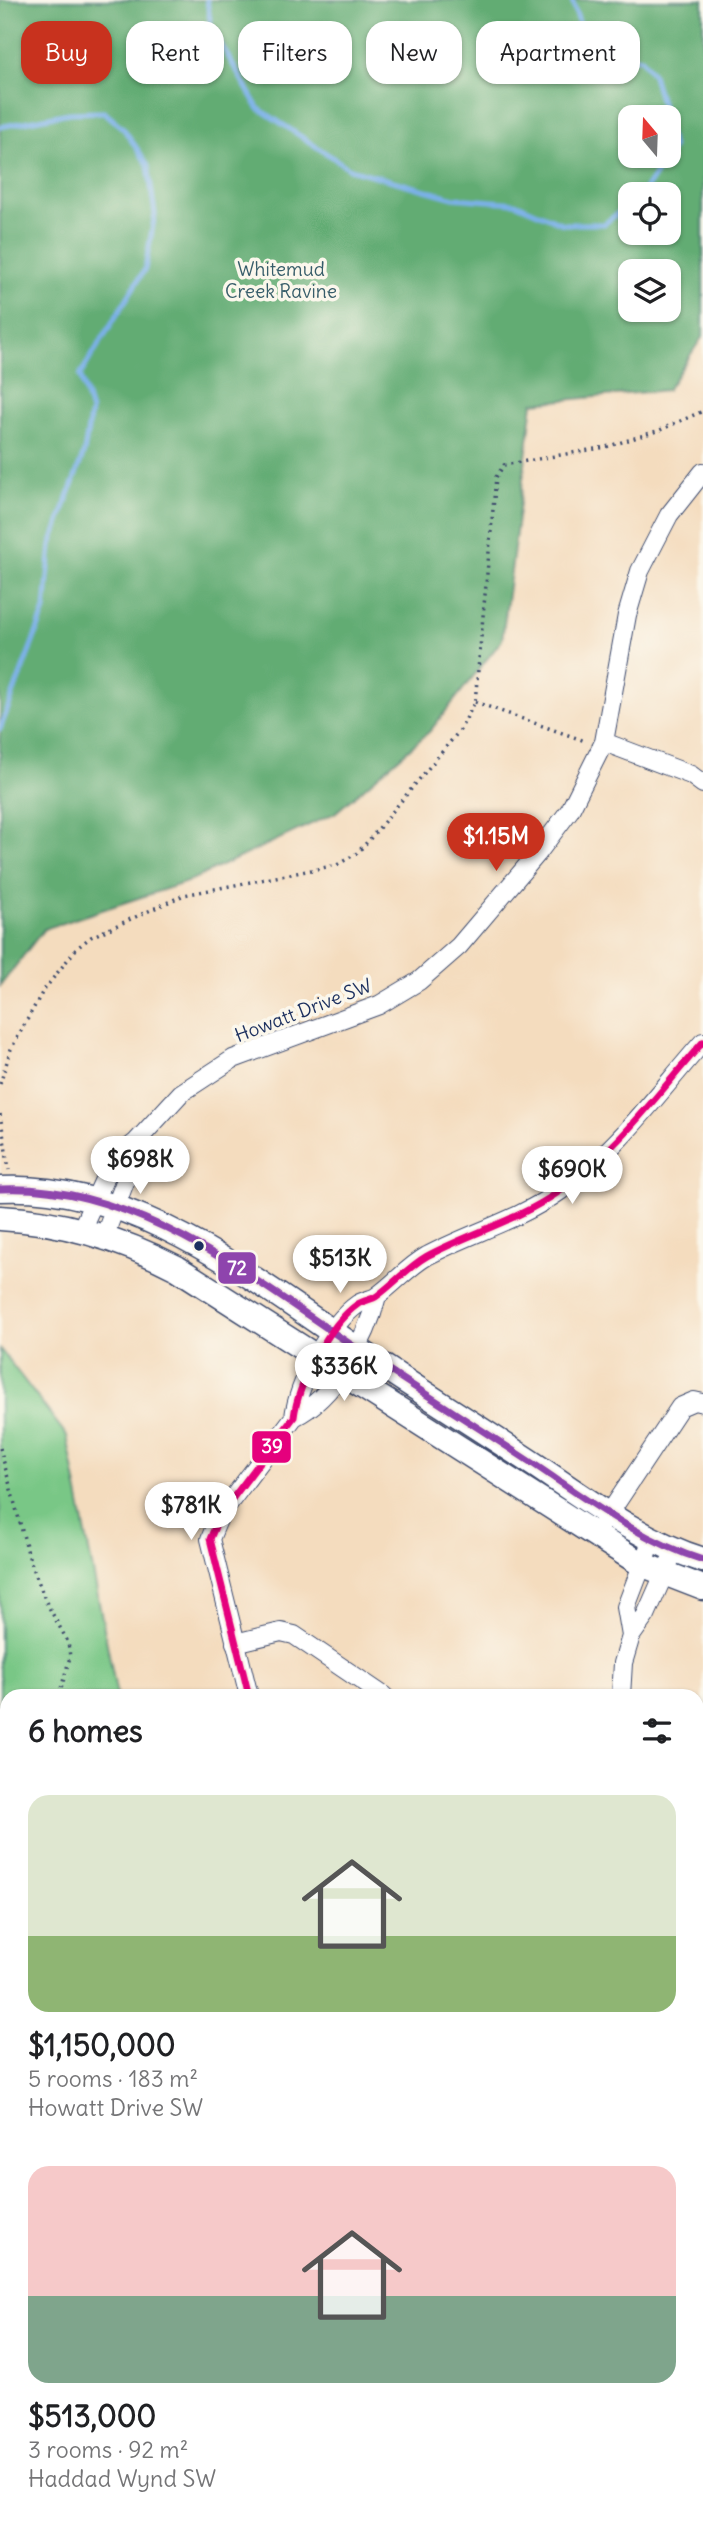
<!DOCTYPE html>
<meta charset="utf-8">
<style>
body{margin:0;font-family:Delius,sans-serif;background:#f6f6f6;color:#202124;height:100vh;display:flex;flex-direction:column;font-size:26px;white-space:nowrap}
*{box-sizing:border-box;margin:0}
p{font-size:23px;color:#757577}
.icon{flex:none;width:38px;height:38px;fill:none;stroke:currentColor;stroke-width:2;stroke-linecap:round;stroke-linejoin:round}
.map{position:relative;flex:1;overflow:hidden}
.side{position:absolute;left:0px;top:1689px;width:704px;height:842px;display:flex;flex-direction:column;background:#fff;border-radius:21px 21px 0 0;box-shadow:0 2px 5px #0004}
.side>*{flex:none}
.guide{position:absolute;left:21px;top:21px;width:662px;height:63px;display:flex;gap:14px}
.needle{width:46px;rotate:341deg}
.controls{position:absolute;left:618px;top:105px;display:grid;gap:14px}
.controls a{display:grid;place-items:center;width:63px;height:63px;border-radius:14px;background:#fff;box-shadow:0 2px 5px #0004;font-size:35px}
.price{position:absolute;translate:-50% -60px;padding:0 16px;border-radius:24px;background:#fff;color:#222;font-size:23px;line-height:46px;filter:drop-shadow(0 2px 4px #0008)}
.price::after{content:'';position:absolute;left:50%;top:42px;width:21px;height:16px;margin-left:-10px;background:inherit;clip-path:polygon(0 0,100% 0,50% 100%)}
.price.current{background:#c8321e;color:#fff}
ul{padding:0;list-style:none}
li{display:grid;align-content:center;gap:14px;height:371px;padding:0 28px}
li span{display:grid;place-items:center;height:217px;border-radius:21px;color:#555}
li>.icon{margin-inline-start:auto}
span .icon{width:126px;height:126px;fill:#fffc;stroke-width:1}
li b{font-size:30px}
h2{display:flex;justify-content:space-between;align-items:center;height:84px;padding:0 28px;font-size:30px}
.tag{padding:0 24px;border-radius:21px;background:#fff;box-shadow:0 2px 5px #0004;font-size:24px;line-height:63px}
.tag.current{background:#c8321e;color:#fff}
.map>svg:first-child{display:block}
.green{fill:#79c786;stroke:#4a7b72;stroke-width:2}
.forest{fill:#62ac73;stroke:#3e6e68;stroke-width:2;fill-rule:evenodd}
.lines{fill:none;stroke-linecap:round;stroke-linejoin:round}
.stream{stroke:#7bb1e9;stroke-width:5}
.street-casing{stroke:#3c496c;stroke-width:20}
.secondary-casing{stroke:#3c496c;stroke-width:27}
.path{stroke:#3c496c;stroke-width:3.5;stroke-dasharray:2 5;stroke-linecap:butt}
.street{stroke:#fff;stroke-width:18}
.secondary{stroke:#fff;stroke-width:24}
.bus-1-casing{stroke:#fbf7ec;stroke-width:12}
.bus-2-casing{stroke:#fbf7ec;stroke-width:12}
.bus-1{stroke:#8e44ad;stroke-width:7}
.bus-2{stroke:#e5007d;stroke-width:7}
.bus-dot{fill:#1b2f5e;stroke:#fbf7ec;stroke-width:2.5}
.labels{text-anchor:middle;stroke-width:7;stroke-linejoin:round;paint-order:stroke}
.park-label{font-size:19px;fill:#375d6a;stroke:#fbf7ec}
.street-label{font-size:19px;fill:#1b2f5e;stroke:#fbf7ec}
.line-badge{stroke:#fbf7ec;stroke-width:2.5}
.badge-label{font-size:19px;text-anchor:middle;font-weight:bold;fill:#fff}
</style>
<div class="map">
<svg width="703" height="2530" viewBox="0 0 703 2530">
<rect width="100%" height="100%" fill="#fbf7ec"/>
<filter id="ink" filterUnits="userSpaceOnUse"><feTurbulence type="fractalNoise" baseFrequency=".0143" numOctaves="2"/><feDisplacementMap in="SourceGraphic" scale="14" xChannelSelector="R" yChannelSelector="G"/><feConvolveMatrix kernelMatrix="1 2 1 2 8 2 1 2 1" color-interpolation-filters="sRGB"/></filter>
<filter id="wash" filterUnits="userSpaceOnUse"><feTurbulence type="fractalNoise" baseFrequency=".00686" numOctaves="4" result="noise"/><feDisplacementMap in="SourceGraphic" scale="28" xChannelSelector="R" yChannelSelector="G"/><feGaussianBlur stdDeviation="1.57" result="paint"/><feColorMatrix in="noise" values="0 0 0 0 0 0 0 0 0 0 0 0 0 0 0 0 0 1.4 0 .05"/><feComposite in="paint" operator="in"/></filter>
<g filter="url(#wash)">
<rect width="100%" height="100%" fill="#f4dcbe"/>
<path class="green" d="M0 1349 67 1436 117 1696H7V2134L0 2080Z
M703 2496V2530H646L653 2524H696L697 2499Z
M160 2524H355L357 2530H163Z"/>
<path class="forest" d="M0 0H703V336L667 390 533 403 502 640 430 731 335 813 187 882 44 929 0 986ZM630 117H668V156H630ZM630 194H668V233H630ZM630 271H668V310H630Z"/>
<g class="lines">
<path class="stream" d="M207 0 211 27 258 108 350 169 454 198 515 203 563 224H604L630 204
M572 0 592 63 617 70 630 57 642 59 653 75 665 117
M0 127 69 113 104 112 123 128 148 165 155 214 145 269 80 375 91 411 84 452 51 545 45 610 0 729
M642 194 673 148 668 130"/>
</g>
</g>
<g filter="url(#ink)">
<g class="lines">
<g class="street-casing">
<path id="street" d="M604 742 691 775 703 784
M81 1230 113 1160 136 1142 181 1093 233 1059 379 1005 419 981 459 946 537 854 570 810 604 742 627 615 640 571 669 515 703 472
M104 1237 128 1174 136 1142
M294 1417C334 1398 367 1339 377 1296
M603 1523 680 1407 694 1401 703 1403
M652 1539 626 1607 631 1636 646 1615 669 1563
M235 1643 281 1632 294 1635 384 1696
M249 1696 210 1539 220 1515 294 1417C298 1384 329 1324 358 1304 364 1300 372 1300 377 1296 395 1283 408 1267 427 1256 470 1233 519 1220 560 1191 616 1152 658 1093 703 1042
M621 1696 623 1663 631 1636
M696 2135H703
M696 2373 703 2371"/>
</g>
<g class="secondary-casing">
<path id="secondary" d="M0 1189C133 1182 251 1278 356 1348 416 1389 478 1427 538 1467 590 1502 642 1541 703 1560
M0 1218C63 1221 121 1239 177 1268L641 1564 703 1588"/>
</g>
<path class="path" d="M475 702 585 741
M0 1084 11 1049 43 991 77 948 91 937 184 895 337 865 357 853 369 840 460 730 475 702 496 477 504 465 606 447 660 430 703 411
M0 1114 9 1170
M0 1448 29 1557 46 1602 68 1642 70 1657 59 1696
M0 2373 7 2392
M54 2524 57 2530
M283 2524 287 2530"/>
<use href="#street" class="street"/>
<use href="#secondary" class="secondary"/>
<g class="bus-1-casing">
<path id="bus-1" d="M0 1189C133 1182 251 1278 356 1348 416 1389 478 1427 538 1467 590 1502 642 1541 703 1560"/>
</g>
<g class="bus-2-casing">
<path id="bus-2" d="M249 1696 210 1539 220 1515 294 1417C298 1384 329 1324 358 1304 364 1300 372 1300 377 1296 395 1283 408 1267 427 1256 470 1233 519 1220 560 1191 616 1152 658 1093 703 1042"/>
</g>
<use href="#bus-1" class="bus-1"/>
<use href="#bus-2" class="bus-2"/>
</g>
</g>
<circle class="bus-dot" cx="199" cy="1246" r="6"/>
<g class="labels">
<g class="park-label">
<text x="281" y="276">Whitemud<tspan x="281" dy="22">Creek Ravine</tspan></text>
</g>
<g class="street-label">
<text transform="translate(303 1010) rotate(-21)" y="7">Howatt Drive SW</text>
</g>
</g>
<g class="line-badge">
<rect x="217" y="1251" width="40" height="34" rx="7" fill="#8e44ad"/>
<rect x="251" y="1430" width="41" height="34" rx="7" fill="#e5007d"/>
</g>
<g class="badge-label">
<text x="237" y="1275">72</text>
<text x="272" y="1453">39</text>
</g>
</svg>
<div class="controls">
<a><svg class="needle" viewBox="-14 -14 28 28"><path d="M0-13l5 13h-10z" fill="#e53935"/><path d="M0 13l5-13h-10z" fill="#757577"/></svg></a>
<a><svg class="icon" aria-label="locate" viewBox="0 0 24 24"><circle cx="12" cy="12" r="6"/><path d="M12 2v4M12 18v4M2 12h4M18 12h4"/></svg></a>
<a><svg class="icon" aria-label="layers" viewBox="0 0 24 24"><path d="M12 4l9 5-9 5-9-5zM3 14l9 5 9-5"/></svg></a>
</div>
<b class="price current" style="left:496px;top:873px">$1.15M</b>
<b class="price" style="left:140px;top:1196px">$698K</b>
<b class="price" style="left:572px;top:1206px">$690K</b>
<b class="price" style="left:340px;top:1295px">$513K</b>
<b class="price" style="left:344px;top:1403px">$336K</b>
<b class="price" style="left:191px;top:1542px">$781K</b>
<div class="guide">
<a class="tag current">Buy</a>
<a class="tag">Rent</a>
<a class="tag">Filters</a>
<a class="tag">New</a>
<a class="tag">Apartment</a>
</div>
<section class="side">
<h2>6 homes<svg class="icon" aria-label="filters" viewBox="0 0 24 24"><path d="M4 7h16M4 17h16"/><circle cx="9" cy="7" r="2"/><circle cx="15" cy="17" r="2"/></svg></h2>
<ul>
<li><span style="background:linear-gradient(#dfe7d0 65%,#8fb573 0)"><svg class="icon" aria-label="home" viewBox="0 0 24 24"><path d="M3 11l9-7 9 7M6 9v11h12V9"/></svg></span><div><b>$1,150,000</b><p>5 rooms · 183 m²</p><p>Howatt Drive SW</p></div></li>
<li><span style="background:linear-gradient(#f6c9c9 60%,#7fa58c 0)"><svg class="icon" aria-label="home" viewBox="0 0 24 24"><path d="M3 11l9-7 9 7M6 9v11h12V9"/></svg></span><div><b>$513,000</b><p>3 rooms · 92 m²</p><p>Haddad Wynd SW</p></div></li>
</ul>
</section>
</div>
